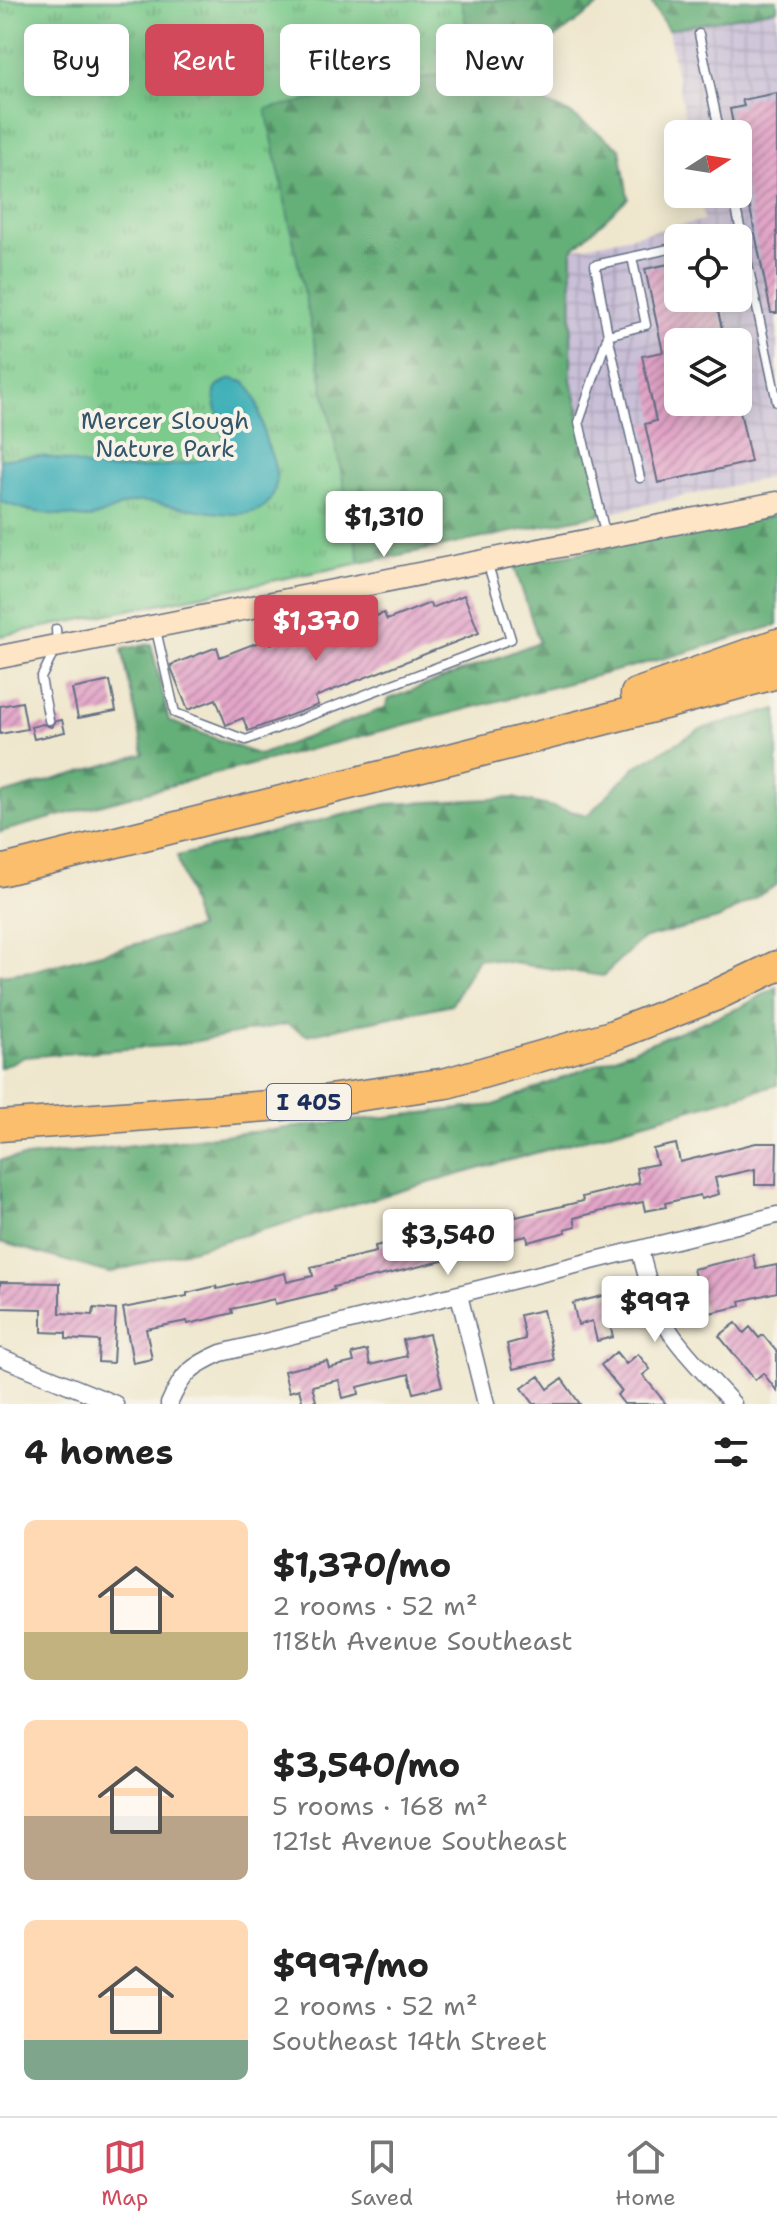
<!DOCTYPE html>
<meta charset="utf-8">
<style>
body{margin:0;font-family:"Shantell Sans",sans-serif;background:#f2f2f2;color:#222;height:100vh;display:flex;flex-direction:column;font-size:30px;white-space:nowrap}
*{box-sizing:border-box;margin:0}
p{font-size:26px;color:#767676}
.icon{flex:none;width:44px;height:44px;fill:none;stroke:currentColor;stroke-width:2;stroke-linecap:round;stroke-linejoin:round}
.map{position:relative;height:1404px;overflow:hidden}
.side{display:flex;flex-direction:column;background:#fff;flex:1}
.side>*{flex:none}
.top-card{position:absolute;left:24px;top:24px;width:730px;height:72px;display:flex;gap:16px}
.needle{width:52px;rotate:78deg}
.fabs{position:absolute;left:664px;top:120px;display:grid;gap:16px}
.fabs a{display:grid;place-items:center;width:88px;height:88px;border-radius:12px;background:#fff;box-shadow:0 4px 20px #0003;font-size:40px}
.price{position:absolute;translate:-50% -68px;padding:0 18px;border-radius:8px;background:#fff;color:#222;font-size:26px;line-height:52px;filter:drop-shadow(0 2px 4px #0008)}
.price::after{content:'';position:absolute;left:50%;top:48px;width:24px;height:18px;margin-left:-12px;background:inherit;clip-path:polygon(0 0,100% 0,50% 100%)}
.price.on{background:#d1495b;color:#fff}
ul{padding:0;list-style:none}
li{display:flex;align-items:center;gap:24px;height:200px;padding:0 24px}
li span{display:grid;place-items:center;flex:none;width:224px;height:160px;border-radius:12px;color:#555}
li>.icon{margin-inline-start:auto}
span .icon{width:96px;height:96px;fill:#fffc;stroke-width:1}
li b{font-size:34px}
h2{display:flex;justify-content:space-between;align-items:center;height:96px;padding:0 24px;font-size:34px}
.pill{padding:0 28px;border-radius:12px;background:#fff;box-shadow:0 4px 20px #0003;font-size:28px;line-height:72px}
.pill.on{background:#d1495b;color:#fff}
.dock{display:flex;justify-content:space-around;align-items:center;height:112px;border-top:2px solid #e0e0e0;background:#fff;font-size:22px;color:#767676}
.dock a{display:grid;justify-items:center;gap:4px}
.dock .on{color:#d1495b}
.map>svg:first-child{display:block}
.industrial{fill:url(#industrial-grid);fill-rule:evenodd}
.forest{fill:url(#forest-firs);stroke:#406f6b;stroke-width:2}
.park{fill:url(#park-tufts);stroke:#4c7d75;stroke-width:2}
.water{fill:#3eafb7;stroke:#2c6f8a;stroke-width:2}
.building{fill:url(#building-hatch)}
.lines{fill:none;stroke-linecap:round;stroke-linejoin:round}
.lane-casing{stroke:#656f85;stroke-width:11}
.street-casing{stroke:#656f85;stroke-width:19}
.secondary-casing{stroke:#656f85;stroke-width:25}
.highway-casing{stroke:#656f85;stroke-width:33}
.lane{stroke:#fff;stroke-width:8}
.street{stroke:#fff;stroke-width:16}
.secondary{stroke:#fde5c5;stroke-width:22}
.highway{stroke:#fabe6d;stroke-width:30}
.labels{text-anchor:middle;stroke-width:8;stroke-linejoin:round;paint-order:stroke}
.shield{fill:#f7f3e8;stroke:#5d6a87;stroke-width:2}
.shield-label{font-size:22px;font-weight:bold;fill:#1b2f5e}
.park-label{font-size:24px;fill:#33566a;stroke:#f7f3e8}
</style>
<div class="map">
<svg width="777" height="1404" viewBox="0 0 777 1404">
<defs>
<pattern id="industrial-grid" width="8" height="8" patternUnits="userSpaceOnUse" patternTransform="scale(2)"><rect width="8" height="8" fill="#c9bfd7"/><path d="M0 4h8M4 0v8" fill="none" stroke="#aca4bb"/></pattern>
<pattern id="forest-firs" width="22" height="20" patternUnits="userSpaceOnUse" patternTransform="scale(2)"><rect width="22" height="20" fill="#65af78"/><path d="M5 1l3.5 6h-7zM16 11l3.5 6h-7z" fill="#528f66"/></pattern>
<pattern id="park-tufts" width="24" height="20" patternUnits="userSpaceOnUse" patternTransform="scale(2)"><rect width="24" height="20" fill="#7ccb8c"/><path d="M3 7l-1-3M5 7V3M7 7l1-3M15 17l-1-3M17 17v-4M19 17l1-3" fill="none" stroke="#65a576"/></pattern>
<pattern id="building-hatch" width="6" height="6" patternUnits="userSpaceOnUse" patternTransform="scale(2)"><rect width="6" height="6" fill="#e3a5c8"/><path d="M-1 1l2-2M0 6l6-6M5 7l2-2" fill="none" stroke="#b787a6"/></pattern>
</defs>
<rect width="100%" height="100%" fill="#f7f3e8"/>
<filter id="ink" filterUnits="userSpaceOnUse"><feTurbulence type="fractalNoise" baseFrequency=".0125" numOctaves="2"/><feDisplacementMap in="SourceGraphic" scale="16" xChannelSelector="R" yChannelSelector="G"/><feConvolveMatrix kernelMatrix="1 2 1 2 8 2 1 2 1" color-interpolation-filters="sRGB"/></filter>
<filter id="wash" filterUnits="userSpaceOnUse"><feTurbulence type="fractalNoise" baseFrequency=".006" numOctaves="4" result="noise"/><feDisplacementMap in="SourceGraphic" scale="32" xChannelSelector="R" yChannelSelector="G"/><feGaussianBlur stdDeviation="1.8" result="paint"/><feColorMatrix in="noise" values="0 0 0 0 0 0 0 0 0 0 0 0 0 0 0 0 0 1.4 0 .05"/><feComposite in="paint" operator="in"/></filter>
<g filter="url(#wash)">
<rect width="100%" height="100%" fill="#efe7cd"/>
<path class="industrial" d="M777 9V476L606 513 571 380 572 249 704 220 699 194H738V134H688L668 30ZM678 238H738V298H678ZM678 342H738V402H678Z"/>
<path class="forest" d="M0 0H606L527 59 531 97 569 113 620 148 628 198 572 250 571 380 606 513 307 574 271 546Z
M650 0H777V9L668 30Z
M777 515V625L677 655 195 779 0 832V795L144 754 122 649 151 644 169 721 259 755 385 708 389 699 539 642 514 565Z
M777 709V885L718 919 642 939 603 976 478 958 452 1004 307 1035 287 1024 176 1045 24 1057 0 1068V975L32 971 198 928 177 856 387 804 513 798 588 815 635 767 701 729Z
M777 987V1085L109 1273 0 1242V1160L494 1105 741 1007Z"/>
<path class="park" d="M0 0H461L475 68 266 109 360 563 0 636Z"/>
<path class="water" d="M232 379 244 382C261 396 260 424 267 444 275 463 282 483 269 501 250 531 168 499 135 502 119 504 105 516 89 518 84 518 77 517 71 516 46 514 24 511 0 501V459C12 459 24 456 37 456 59 456 81 467 103 469 122 471 212 465 222 449 230 434 209 404 216 389 219 383 226 381 232 379Z"/>
<g id="blocks">
<path class="building" d="M777 93V313H771L738 148V134H735L730 109 744 106 742 100Z
M678 262V298H715L725 342H678V402H738L751 462 658 483 645 424 656 421 642 356 663 352 645 269Z
M464 595 479 633 315 697 318 705 248 731 243 718 226 725 216 699 188 710 172 670 171 665 217 647 220 657 269 638 271 644 290 636 292 641 336 623 339 630 384 613 387 620 430 603 432 608Z
M110 681 116 711 78 718 72 689Z
M22 702 27 729 0 734V706Z
M62 720 65 732 34 739 31 727 43 724 51 727 56 721Z
M756 1143H777L776 1185H755V1169L715 1178 719 1194 701 1199 700 1195 665 1203 666 1207 645 1211 643 1202 614 1208 574 1218 576 1226 565 1229 566 1232 528 1242 527 1236 496 1243 497 1248 333 1287 334 1290 275 1304 274 1299 232 1309 233 1313 188 1324 187 1321 146 1329 152 1359 133 1363 123 1308 187 1296V1293L216 1286 217 1289 285 1273 287 1282 313 1276 311 1267 376 1252 375 1246 389 1243 391 1250 465 1232 464 1226 515 1213 516 1217 583 1201 582 1197 639 1183 636 1168 657 1164 653 1149 676 1144 680 1162Z
M753 1255 756 1269 777 1265V1292L740 1301 741 1306 705 1314 693 1269Z
M0 1282 60 1283V1313L93 1315 94 1308 116 1310 113 1363 98 1362 99 1341 66 1339V1333L42 1332V1309L0 1308Z
M615 1293 620 1313 608 1316 613 1337 597 1341 592 1321 578 1325 573 1303Z
M543 1310 554 1360 513 1369 507 1344 525 1339 520 1315Z
M736 1323 744 1333 750 1327 759 1338 763 1335 777 1352V1391L763 1373 755 1380 719 1336Z
M429 1334 442 1386 414 1393 409 1374 358 1387 359 1394 343 1398 339 1380 312 1386 316 1401 305 1404H303L299 1389 289 1392 284 1371 327 1361 329 1368 354 1362 352 1354 367 1350 370 1365 407 1356 403 1340Z
M616 1352 626 1364 638 1354 650 1369 643 1375 666 1404H624L617 1395 622 1391 601 1365Z
M539 1376 548 1389 562 1379 580 1404H534L522 1388Z"/>
</g>
</g>
<g filter="url(#ink)">
<use href="#blocks" fill-opacity="0" stroke="#656f85" stroke-width="2"/>
<g class="lines">
<g class="lane-casing">
<path id="lane" d="M699 34 720 134
M733 194 777 402
M632 257 646 325 608 335 640 478
M606 537 579 422 608 335 595 265 678 247
M156 630 175 713 246 740 511 639 487 562
M49 720 41 678 57 646 56 629"/>
</g>
<g class="street-casing">
<path id="street" d="M640 1250C647 1279 654 1308 671 1333 688 1358 713 1381 733 1404
M459 1295 486 1404
M0 1357 115 1404
M169 1404C182 1374 191 1366 221 1353L777 1215"/>
</g>
<g class="secondary-casing">
<path id="secondary" d="M0 657 777 503"/>
</g>
<g class="highway-casing">
<path id="highway" d="M636 694 777 644
M0 871 450 759 668 703 777 673
M0 1126 308 1103 447 1083 611 1036 714 996 777 966"/>
</g>
<use href="#lane" class="lane"/>
<use href="#street" class="street"/>
<use href="#secondary" class="secondary"/>
<use href="#highway" class="highway"/>
</g>
</g>
<g class="labels">
<rect class="shield" x="267" y="1084" width="84" height="36" rx="6"/>
<g class="shield-label">
<text x="309" y="1110">I 405</text>
</g>
<g class="park-label">
<text x="165" y="429">Mercer Slough<tspan x="165" dy="28">Nature Park</tspan></text>
</g>
</g>
</svg>
<div class="fabs">
<a><svg class="needle" viewBox="-14 -14 28 28"><path d="M0-13l5 13h-10z" fill="#e53935"/><path d="M0 13l5-13h-10z" fill="#767676"/></svg></a>
<a><svg class="icon" aria-label="locate" viewBox="0 0 24 24"><circle cx="12" cy="12" r="6"/><path d="M12 2v4M12 18v4M2 12h4M18 12h4"/></svg></a>
<a><svg class="icon" aria-label="layers" viewBox="0 0 24 24"><path d="M12 4l9 5-9 5-9-5zM3 14l9 5 9-5"/></svg></a>
</div>
<b class="price" style="left:384px;top:559px">$1,310</b>
<b class="price on" style="left:316px;top:663px">$1,370</b>
<b class="price" style="left:448px;top:1277px">$3,540</b>
<b class="price" style="left:655px;top:1344px">$997</b>
<div class="top-card">
<a class="pill">Buy</a>
<a class="pill on">Rent</a>
<a class="pill">Filters</a>
<a class="pill">New</a>
</div>
</div>
<section class="side">
<h2>4 homes<svg class="icon" aria-label="filters" viewBox="0 0 24 24"><path d="M4 7h16M4 17h16"/><circle cx="9" cy="7" r="2"/><circle cx="15" cy="17" r="2"/></svg></h2>
<ul>
<li><span style="background:linear-gradient(#ffd9b3 70%,#c2b280 0)"><svg class="icon" aria-label="home" viewBox="0 0 24 24"><path d="M3 11l9-7 9 7M6 9v11h12V9"/></svg></span><div><b>$1,370/mo</b><p>2 rooms · 52 m²</p><p>118th Avenue Southeast</p></div></li>
<li><span style="background:linear-gradient(#ffd9b3 60%,#b9a48a 0)"><svg class="icon" aria-label="home" viewBox="0 0 24 24"><path d="M3 11l9-7 9 7M6 9v11h12V9"/></svg></span><div><b>$3,540/mo</b><p>5 rooms · 168 m²</p><p>121st Avenue Southeast</p></div></li>
<li><span style="background:linear-gradient(#ffd9b3 75%,#7fa58c 0)"><svg class="icon" aria-label="home" viewBox="0 0 24 24"><path d="M3 11l9-7 9 7M6 9v11h12V9"/></svg></span><div><b>$997/mo</b><p>2 rooms · 52 m²</p><p>Southeast 14th Street</p></div></li>
</ul>
</section>
<nav class="dock">
<a class="on"><svg class="icon" aria-label="map" viewBox="0 0 24 24"><path d="M3 6l6-2 6 2 6-2v14l-6 2-6-2-6 2zM9 4v14M15 6v14"/></svg>Map</a>
<a><svg class="icon" aria-label="saved" viewBox="0 0 24 24"><path d="M7 4h10v16l-5-4-5 4z"/></svg>Saved</a>
<a><svg class="icon" aria-label="home" viewBox="0 0 24 24"><path d="M3 11l9-7 9 7M6 9v11h12V9"/></svg>Home</a>
</nav>
